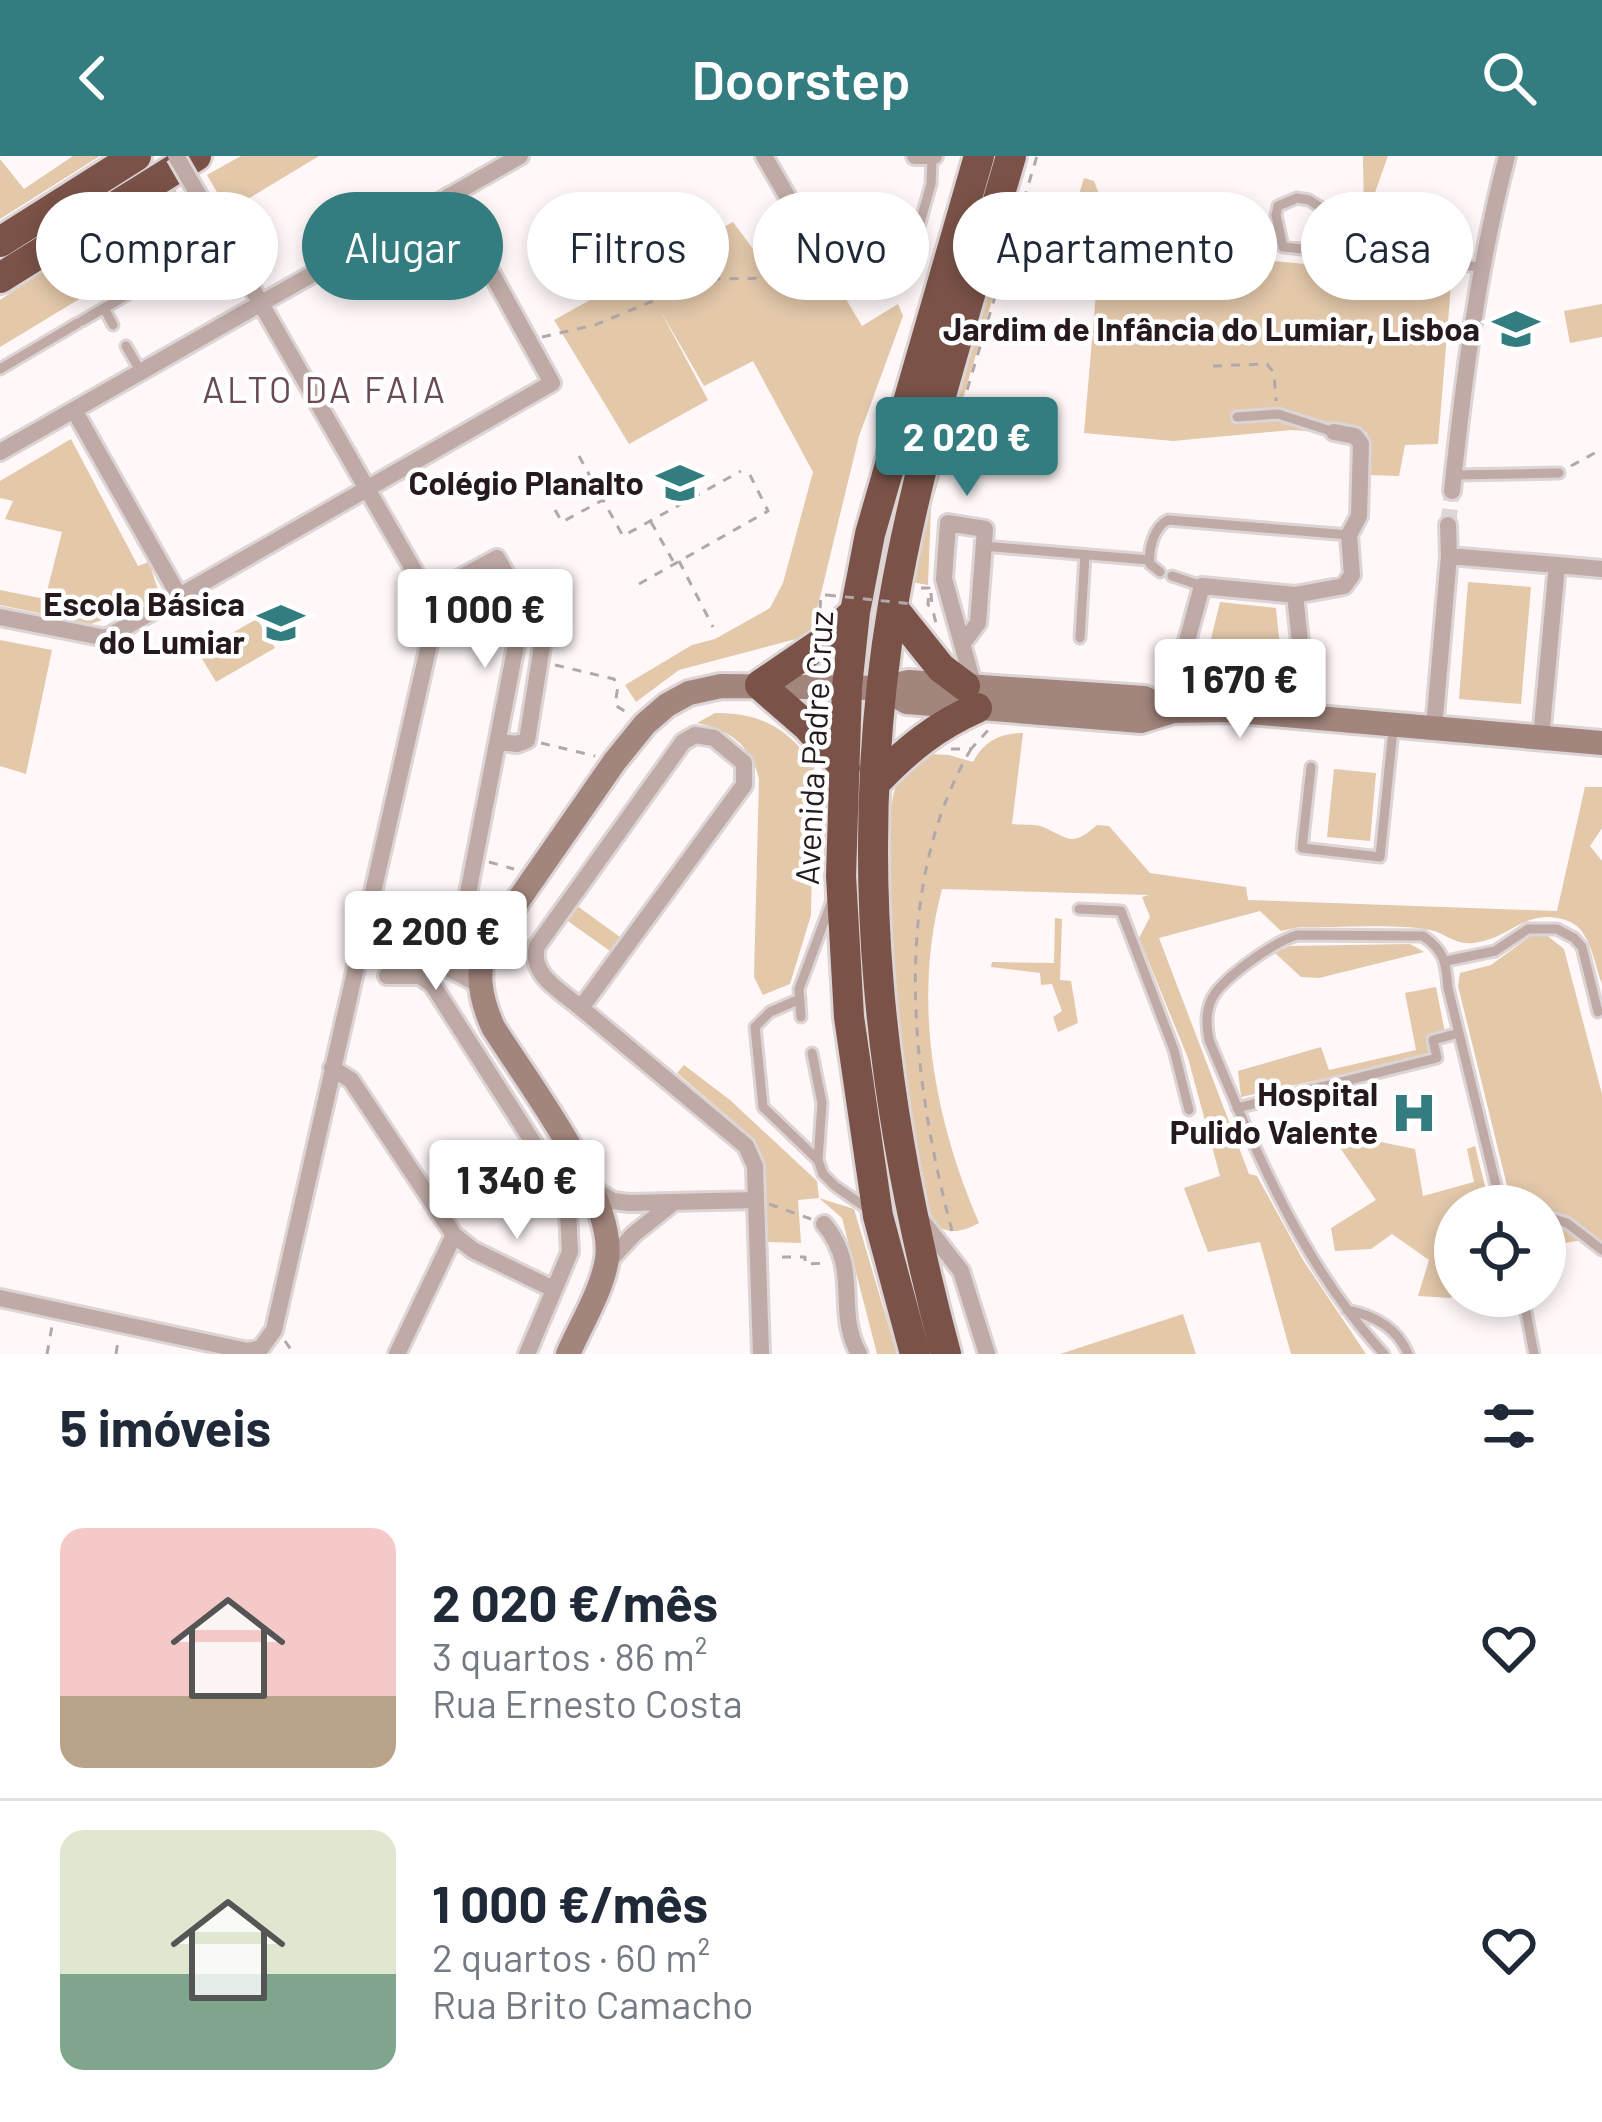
<!DOCTYPE html>
<html lang="pt">
<meta charset="utf-8">
<style>
body{margin:0;font-family:Barlow,sans-serif;background:#f2f2f3;color:#1f2937;height:100vh;display:flex;flex-direction:column;font-size:45px;white-space:nowrap}
*{box-sizing:border-box;margin:0}
p{font-size:39px;color:#747a83}
.icon{flex:none;width:66px;height:66px;fill:none;stroke:currentColor;stroke-width:2;stroke-linecap:round;stroke-linejoin:round}
.map{position:relative;height:1198px;overflow:hidden}
.details{display:flex;flex-direction:column;background:#fff;flex:1}
.details>*{flex:none}
.banner{position:absolute;left:36px;top:36px;width:1530px;height:108px;display:flex;gap:24px}
.buttons{position:absolute;left:1434px;top:1029px;display:grid;gap:24px}
.buttons a{display:grid;place-items:center;width:132px;height:132px;border-radius:50%;background:#fff;box-shadow:0 6px 18px #0003;font-size:60px}
.price{position:absolute;translate:-50% -102px;padding:0 27px;border-radius:12px;background:#fff;color:#222;font-size:39px;line-height:78px;filter:drop-shadow(0 3px 6px #0008)}
.price::after{content:'';position:absolute;left:50%;top:72px;width:36px;height:27px;margin-left:-18px;background:inherit;clip-path:polygon(0 0,100% 0,50% 100%)}
.price.selected{background:#337c7f;color:#fff}
ul{padding:0;list-style:none}
li{display:flex;align-items:center;gap:36px;height:300px;padding:0 60px}
li+li{border-top:3px solid #e0e1e3}
li span{display:grid;place-items:center;flex:none;width:336px;height:240px;border-radius:24px;color:#555}
li>.icon{margin-inline-start:auto}
span .icon{width:144px;height:144px;fill:#fffc;stroke-width:1}
li b{font-size:51px}
h2{display:flex;justify-content:space-between;align-items:center;height:144px;padding:0 60px;font-size:51px}
.tag{padding:0 42px;border-radius:54px;background:#fff;box-shadow:0 6px 18px #0003;font-size:42px;line-height:108px}
.tag.selected{background:#337c7f;color:#fff}
header{display:flex;justify-content:space-between;align-items:center;height:156px;padding:0 60px;background:#337c7f;color:#fff;font-size:54px;font-weight:600}
.map>svg:first-child{display:block}
.green{fill:#e3c8aa}
.lines{fill:none;stroke-linecap:round;stroke-linejoin:round}
.street-tunnel{stroke:#dfd6d7;stroke-width:16;stroke-dasharray:16 8;stroke-linecap:butt}
.lane-casing{stroke:#dcd4d5;stroke-width:15}
.street-casing{stroke:#dcd4d5;stroke-width:22}
.secondary-casing{stroke:#dcd4d5;stroke-width:30}
.highway-casing{stroke:#dcd4d5;stroke-width:36}
.path{stroke:#b2a8aa;stroke-width:3;stroke-dasharray:9 9;stroke-linecap:butt}
.lane{stroke:#bfaaa5;stroke-width:9}
.street{stroke:#bfaaa5;stroke-width:16}
.secondary{stroke:#a2857c;stroke-width:24}
.highway{stroke:#7a5247;stroke-width:30}
.street-bridge-casing{stroke:#dcd4d5;stroke-width:22;stroke-linecap:butt}
.path-bridge{stroke:#b2a8aa;stroke-width:3;stroke-dasharray:9 9;stroke-linecap:butt}
.street-bridge{stroke:#bfaaa5;stroke-width:16}
.labels{text-anchor:middle;stroke-width:9;stroke-linejoin:round;paint-order:stroke}
.poi-label{font-size:33px;font-weight:bold;fill:#271a1d;stroke:#fff;text-anchor:end}
.street-label{font-size:33px;fill:#271a1d;stroke:#fff}
.neighbourhood-label{font-size:36px;letter-spacing:3px;fill:#6a4b52;stroke:#fff}
</style>
<header><svg class="icon" aria-label="back" viewBox="0 0 24 24"><path d="M15 5l-7 7 7 7"/></svg>Doorstep<svg class="icon" aria-label="search" viewBox="0 0 24 24"><circle cx="10" cy="10" r="6"/><path d="M15 15l6 6"/></svg></header>
<div class="map">
<svg width="1602" height="1198" viewBox="0 0 1602 1198">
<rect width="100%" height="100%" fill="#fff7f8"/>
<path class="green" d="M73 0H100L0 63V3L24 33Z
M241 0H319L243 46 221 43 207 19Z
M1363 0H1388L1364 67Z
M1084 22 1094 25 1104 51 1122 61 1256 72 1261 104 1439 120 1451 129 1438 288 1405 289 1399 320 1368 319 1367 276 1335 271 1320 276 1291 274 1173 285 1084 277 1100 90 1048 85 1034 44 1074 55Z
M172 28 194 66 177 84 0 191V144Z
M733 66 756 97 778 100 828 74 851 112 834 123 862 170 898 148 903 160 859 280 811 479 679 514 636 546 625 529 692 489 715 483 770 452 783 427 813 316 753 205 704 230 660 154 708 244 629 288 554 164 590 144 584 137 618 118 625 126Z
M1002 73 1010 84 931 350 928 429 911 426 936 304Z
M1602 148V181L1570 187 1564 155Z
M71 283 138 410 149 406 159 437 156 444 91 468 0 449V434L45 443 62 376 5 363 13 345 0 342V325Z
M1468 426 1531 431 1521 548 1459 543Z
M1220 446 1276 452 1285 541 1199 532Z
M257 463 275 492 216 526 198 496Z
M0 484 52 494 26 618 0 610Z
M715 557C761 557 789 572 814 611L811 759 790 828 763 839 754 821 759 623C751 590 731 574 697 567Z
M1023 577 1012 668C1021 669 1035 668 1043 671 1069 682 1071 692 1097 669L1109 670 1150 717 1246 731 1248 744 1557 755 1585 631H1602V672L1590 690 1602 705V828C1594 808 1591 773 1568 765 1525 750 1512 783 1473 787 1454 789 1446 777 1430 774 1398 767 1334 772 1299 771L1281 775 1260 755 1159 782 1249 1018 1257 1020 1303 1104 1366 1198H1291L1260 1086 1208 1096 1184 1032 1220 1020 1188 902 1139 782 1150 761 1142 741 1149 739 942 733C912 846 934 962 979 1067 959 1078 944 1079 927 1062 911 965 853 674 911 597L949 599 973 606C984 585 1000 577 1023 577Z
M1334 613 1376 617 1370 685 1327 681Z
M576 749 620 781 610 795 565 763Z
M1055 762 1062 763 1060 824 1071 825 1078 867 1058 876 1053 861 1062 855 1052 828 1041 829 1040 817 991 811 992 806 1054 807Z
M1545 778 1564 793 1602 938V1087L1596 1082 1545 1090V1050H1512L1458 830 1460 817 1491 809 1532 779Z
M1410 788 1424 796 1319 822 1301 821 1275 797 1290 790Z
M1436 831 1445 877 1426 881 1431 899 1241 941 1238 915 1321 891 1329 914 1416 894 1405 837Z
M684 909 730 944 817 1025 819 1042 854 1053 897 1198H877L842 1062 819 1042 798 1044 801 1087 768 1086 763 1003 753 982 677 917Z
M1351 980 1415 993 1423 1040 1474 1026 1467 993 1475 990 1490 1050H1455V1130L1451 1142 1418 1140 1429 1104 1392 1078 1371 1093 1335 1095 1331 1072 1376 1044 1334 983Z
M1183 1158 1196 1198H1060Z"/>
<g class="lines">
<path class="street-tunnel" d="M1448 369 1452 335"/>
<g class="lane-casing">
<path id="lane" d="M1349 97 1345 67 1309 44 1297 42 1278 50 1276 59 1283 91 1480 111
M909 106 931 28 932 2
M104 152 113 169
M82 165 185 105
M126 190 141 216
M0 213 78 167
M1237 261 1278 258 1334 276
M1454 319 1559 317
M983 390 1149 404
M1160 416 1150 408C1148 393 1154 371 1168 364L1349 379
M1172 420 1202 430
M1080 482 1085 399
M1311 611 1302 692 1380 701 1393 574
M1079 753 1121 755 1174 894 1189 954
M1446 805 1495 795 1528 773H1557L1574 782 1582 791 1598 856
M800 843 770 856 755 871 763 951 818 1004
M801 861 799 833 833 742
M812 897 822 947 818 1004 823 1018 835 1030 868 1053
M1237 952 1437 902 1433 884 1459 877
M1545 1060 1567 1067 1602 1094
M1523 1140 1534 1198
M1347 1154C1373 1159 1397 1171 1408 1198
M1384 1198C1302 1109 1255 994 1209 884 1206 867 1205 851 1216 836 1231 817 1274 786 1297 779L1423 780C1445 795 1446 807 1448 832L1501 1050"/>
</g>
<g class="street-casing">
<path id="street" d="M764 0 802 66
M915 0H934
M74 254 179 440
M0 296 520 0
M1452 335C1464 221 1478 111 1507 0
M1448 369 1449 400
M1557 409 1602 413
M428 439 497 402 543 484 527 584 517 588 498 586
M1295 439 1344 430 1352 419 1349 379 1359 360 1361 288 1355 280 1334 276
M0 461 106 482 552 227 449 40
M963 487 978 467 985 373 948 367 944 423 974 531
M1173 555 1175 529 1202 430 1295 439 1308 561
M1434 572 1449 400 1557 409 1541 582
M465 753 523 453
M364 786 418 797 480 829
M418 797 486 792
M387 820H420L432 828 552 1016 568 1056 570 1096 527 1198
M581 852C561 835 529 819 537 790L683 586 695 579 714 582 744 607V629L581 852 746 990 755 1010 756 1044
M332 912 351 924 454 1079 473 1094 553 1133
M593 1033 613 1045 629 1047 756 1044 761 1198
M919 1061 961 1115 987 1198
M824 1068C862 1114 834 1153 859 1198
M607 1107 634 1078 673 1047
M0 1142 247 1195 261 1192 274 1174 435 462 428 439 206 52
M397 1198 454 1079"/>
</g>
<g class="secondary-casing">
<path id="secondary" d="M882 532 907 546 1141 565 1173 555 1227 554 1602 587
M568 1198C581 1168 602 1135 607 1103 616 1040 527 926 493 871 480 842 473 810 492 782L615 605 645 568 667 549 689 537 721 530 882 532 909 526 1144 542 1173 555"/>
</g>
<g class="highway-casing">
<path id="highway" d="M0 86 136 0
M0 122 196 0
M893 452 941 512 965 530
M845 612 807 570 760 529 823 486 855 456
M877 625C908 593 936 570 977 552
M915 1198 878 1060 849 861 841 720 847 531 855 456 870 378 979 0
M946 1198C880 953 850 703 893 449 919 296 968 149 1011 0"/>
</g>
<path class="path" d="M1025 88 1045 71 1268 89
M542 181 595 169 706 123 777 122 792 117 813 89 808 79
M1213 210 1267 208 1274 217 1276 245
M962 251 1037 0
M579 300 602 342
M1571 310 1602 293
M555 354 562 366 603 344 623 380 741 315
M651 366 673 405
M679 405 713 471
M639 428 768 355 750 319
M921 432H929L928 449 932 451 937 471
M931 437 932 451
M820 453 821 439H827
M555 509 614 523 618 530 615 549 629 558
M541 587 595 600
M951 593H971L991 571
M489 706 514 713
M391 737 452 750
M769 1048 811 1063
M952 1075C912 923 888 735 971 593
M782 1101H805V1108L829 1107
M285 1185 294 1198
M47 1198 52 1170
M116 1198 118 1185"/>
<use href="#lane" class="lane"/>
<use href="#street" class="street"/>
<use href="#secondary" class="secondary"/>
<use href="#highway" class="highway"/>
<g class="street-bridge-casing">
<path id="street-bridge" d="M176 0 206 52"/>
</g>
<path class="path-bridge" d="M827 439 913 448"/>
<use href="#street-bridge" class="street-bridge"/>
</g>
<defs>
<g id="school-bare" transform="scale(3.6)"><path d="M0-5L7-2L0 1L-7-2ZM-4 1L0 2.5L4 1V4Q0 6-4 4Z" fill="#337c7f" stroke="#fff" stroke-width="2.5" paint-order="stroke"/></g>
<g id="hospital-bare" transform="scale(3.6)"><path d="M-5-5h3v3.5h4V-5h3V5h-3V1.5h-4V5h-3Z" fill="#337c7f" stroke="#fff" stroke-width="2.5" paint-order="stroke"/></g>
</defs>
<g fill-rule="evenodd">
<use href="#school-bare" x="1516" y="173"/>
<use href="#school-bare" x="680" y="327"/>
<use href="#school-bare" x="281" y="467"/>
<use href="#hospital-bare" x="1414" y="957"/>
</g>
<g class="labels">
<g class="poi-label">
<text x="1480" y="185">Jardim de Infância do Lumiar, Lisboa</text>
<text x="644" y="339">Colégio Planalto</text>
<text x="245" y="460">Escola Básica<tspan x="245" dy="38">do Lumiar</tspan></text>
<text x="1378" y="950">Hospital<tspan x="1378" dy="38">Pulido Valente</tspan></text>
</g>
<g class="street-label">
<text transform="translate(814 592) rotate(-87)" y="12">Avenida Padre Cruz</text>
</g>
<g class="neighbourhood-label">
<text x="325" y="247">ALTO DA FAIA</text>
</g>
</g>
</svg>
<div class="buttons">
<a><svg class="icon" aria-label="locate" viewBox="0 0 24 24"><circle cx="12" cy="12" r="6"/><path d="M12 2v4M12 18v4M2 12h4M18 12h4"/></svg></a>
</div>
<b class="price selected" style="left:967px;top:343px">2 020 €</b>
<b class="price" style="left:485px;top:515px">1 000 €</b>
<b class="price" style="left:1240px;top:585px">1 670 €</b>
<b class="price" style="left:436px;top:837px">2 200 €</b>
<b class="price" style="left:517px;top:1086px">1 340 €</b>
<div class="banner">
<a class="tag">Comprar</a>
<a class="tag selected">Alugar</a>
<a class="tag">Filtros</a>
<a class="tag">Novo</a>
<a class="tag">Apartamento</a>
<a class="tag">Casa</a>
</div>
</div>
<section class="details">
<h2>5 imóveis<svg class="icon" aria-label="filters" viewBox="0 0 24 24"><path d="M4 7h16M4 17h16"/><circle cx="9" cy="7" r="2"/><circle cx="15" cy="17" r="2"/></svg></h2>
<ul>
<li><span style="background:linear-gradient(#f6c9c9 70%,#b9a48a 0)"><svg class="icon" aria-label="home" viewBox="0 0 24 24"><path d="M3 11l9-7 9 7M6 9v11h12V9"/></svg></span><div><b>2 020 €/mês</b><p>3 quartos · 86 m²</p><p>Rua Ernesto Costa</p></div><svg class="icon" aria-label="heart" viewBox="0 0 24 24"><path d="M12 20l-8-8c-3-5 5-10 8-4 3-6 11-1 8 4z"/></svg></li>
<li><span style="background:linear-gradient(#dfe7d0 60%,#7fa58c 0)"><svg class="icon" aria-label="home" viewBox="0 0 24 24"><path d="M3 11l9-7 9 7M6 9v11h12V9"/></svg></span><div><b>1 000 €/mês</b><p>2 quartos · 60 m²</p><p>Rua Brito Camacho</p></div><svg class="icon" aria-label="heart" viewBox="0 0 24 24"><path d="M12 20l-8-8c-3-5 5-10 8-4 3-6 11-1 8 4z"/></svg></li>
</ul>
</section>
